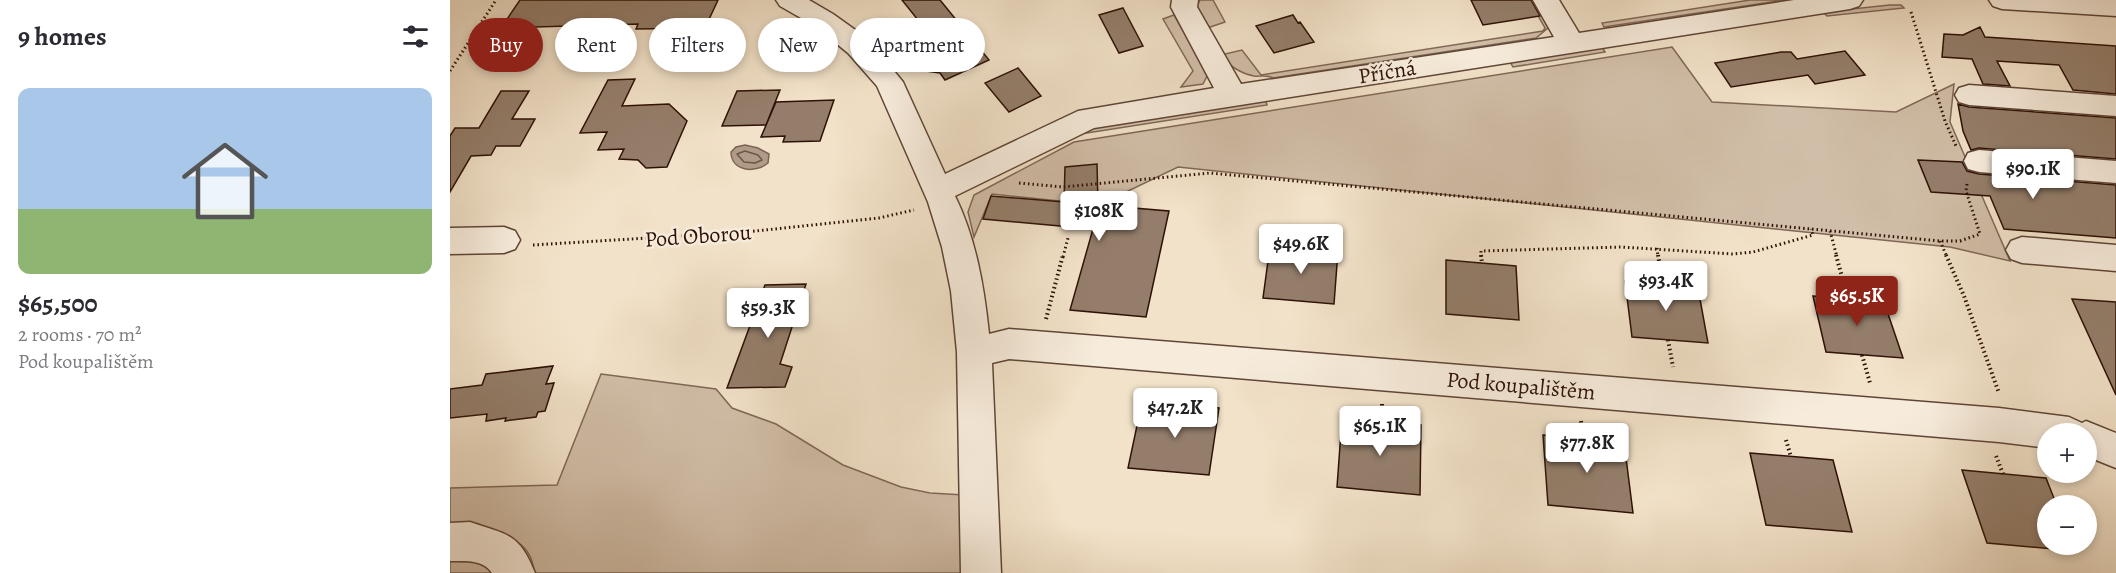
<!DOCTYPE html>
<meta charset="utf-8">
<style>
body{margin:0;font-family:Alegreya,serif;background:#f7f7f7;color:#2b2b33;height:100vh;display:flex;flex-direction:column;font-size:22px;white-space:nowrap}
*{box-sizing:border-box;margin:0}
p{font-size:20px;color:#7c7c81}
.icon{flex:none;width:33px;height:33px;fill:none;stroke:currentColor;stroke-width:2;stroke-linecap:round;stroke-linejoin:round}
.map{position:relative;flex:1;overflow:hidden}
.drawer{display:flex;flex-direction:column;background:#fff;width:450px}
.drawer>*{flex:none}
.guide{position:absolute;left:18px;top:18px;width:570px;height:54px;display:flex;gap:12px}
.tools{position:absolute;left:1587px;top:423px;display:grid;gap:12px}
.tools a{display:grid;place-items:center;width:60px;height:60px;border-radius:50%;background:#fff;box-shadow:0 3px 9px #0003;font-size:30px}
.price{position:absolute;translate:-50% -51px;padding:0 14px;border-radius:6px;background:#fff;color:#222;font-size:20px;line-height:39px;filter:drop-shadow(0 2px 3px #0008)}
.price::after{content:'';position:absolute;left:50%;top:36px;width:18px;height:14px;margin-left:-9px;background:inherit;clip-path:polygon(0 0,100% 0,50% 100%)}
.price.selected{background:#8f2418;color:#fff}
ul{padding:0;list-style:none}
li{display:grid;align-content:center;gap:12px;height:318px;padding:0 18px}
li+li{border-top:2px solid #e1e1e2}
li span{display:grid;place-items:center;height:186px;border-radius:12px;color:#555}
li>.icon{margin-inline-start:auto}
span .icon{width:108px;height:108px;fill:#fffc;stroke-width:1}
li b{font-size:26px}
h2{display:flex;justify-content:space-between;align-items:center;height:72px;padding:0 18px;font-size:26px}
.pill{padding:0 21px;border-radius:27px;background:#fff;box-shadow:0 3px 9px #0003;font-size:21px;line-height:54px}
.pill.selected{background:#8f2418;color:#fff}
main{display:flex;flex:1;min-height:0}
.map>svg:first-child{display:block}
.green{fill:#d1bea8;stroke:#806857;stroke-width:1.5}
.water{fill:#af9b87;stroke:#7b6453;stroke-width:1.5}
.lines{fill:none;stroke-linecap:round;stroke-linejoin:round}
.shore{stroke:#6e5646;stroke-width:1.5}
.building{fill:#947e6b;stroke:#2e1106;stroke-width:1.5}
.minor-casing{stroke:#5f4537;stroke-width:3}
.path-far1{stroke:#2e1106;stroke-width:3;stroke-dasharray:1.5 3;stroke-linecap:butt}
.path{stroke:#2e1106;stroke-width:4;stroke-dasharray:1.5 3;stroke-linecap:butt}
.minor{fill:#f7ecdc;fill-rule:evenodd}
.labels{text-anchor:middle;stroke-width:5;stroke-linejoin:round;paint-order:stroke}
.street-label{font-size:22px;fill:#2e1106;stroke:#f7ecdc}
</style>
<main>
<section class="drawer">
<h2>9 homes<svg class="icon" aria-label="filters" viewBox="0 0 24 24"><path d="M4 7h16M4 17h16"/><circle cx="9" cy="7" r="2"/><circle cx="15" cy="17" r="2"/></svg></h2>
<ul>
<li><span style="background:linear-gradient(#a9c7e8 65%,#8fb573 0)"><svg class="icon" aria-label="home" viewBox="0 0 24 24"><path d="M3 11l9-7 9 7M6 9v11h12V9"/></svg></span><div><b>$65,500</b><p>2 rooms · 70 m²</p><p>Pod koupalištěm</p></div></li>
</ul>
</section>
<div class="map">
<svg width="1666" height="573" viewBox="0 0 1666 573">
<rect width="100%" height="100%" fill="#f2e2c9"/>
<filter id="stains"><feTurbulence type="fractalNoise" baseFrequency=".00333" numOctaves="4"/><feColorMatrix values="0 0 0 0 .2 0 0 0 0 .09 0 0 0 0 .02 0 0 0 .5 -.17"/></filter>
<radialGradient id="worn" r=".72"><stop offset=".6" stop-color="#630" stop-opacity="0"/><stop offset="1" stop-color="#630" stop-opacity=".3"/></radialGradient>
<path class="green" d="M750 0H763L775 22 757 28 745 11Z
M1079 0H1086L1096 19 1098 28 1086 38 823 78C816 74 811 77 804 76 792 74 777 65 771 55L792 50 811 75 1093 31 1095 28Z
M1300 0H1335L1154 27 1152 23Z
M1440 5H1451L1454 8 1377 16 1373 12Z
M724 15 758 74 753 84 731 87 743 71 713 19Z
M1152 47 1155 52 1063 67 1060 62Z
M1222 47 1262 102 1446 112 1504 84 1500 122 1560 261 1500 247 728 167 649 205 542 194 524 237 518 212 524 195 624 142Z
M815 99 817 105 624 135 642 128Z
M151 374 266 389 282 408 326 424 393 465 451 487 480 493 514 495 517 573H84C82 530 33 532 0 528V488L107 485Z
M0 553 13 554 51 573H0Z"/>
<path class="water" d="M295 145 308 148 319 154 318 163C305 174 281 171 281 152L286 147Z"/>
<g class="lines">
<path class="shore" d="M295 151 308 155 312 160 305 163 294 162 287 154Z"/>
</g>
<path class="building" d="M70 0H268L255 28 186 29 188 24 51 28Z
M452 0H490L539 60 495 80 490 73 475 71 488 45Z
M1021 0H1081L1090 16 1033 25Z
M673 8 693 46 669 53 649 15Z
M843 15 848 23 850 22 864 42 824 53 806 26Z
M1530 27 1535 37 1666 46V94L1623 90 1609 65 1547 61 1560 86 1533 84 1522 59 1492 57 1494 34 1513 35Z
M1395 51 1415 75 1365 84 1358 75 1281 87 1265 63 1331 52H1341L1347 59Z
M568 68 591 96 559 112 535 83Z
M185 79 172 106 219 104 237 121 217 167 196 168 188 160 169 159 174 149 148 150 157 132 130 133 158 80Z
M330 90 316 125 272 126 287 91Z
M51 91H79L62 119H85L70 146H46L41 155 21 156 0 192V136L5 128H29Z
M384 100 370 141 333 142 335 136 311 137 326 102Z
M1508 104 1519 107 1666 118V159L1529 148 1521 150 1513 131Z
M1468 160 1512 162 1517 171 1529 174 1666 185V238L1554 229 1540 196 1481 192Z
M647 164 648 205 719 211 696 317 620 310 643 229 533 219 541 196 614 202 615 167Z
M820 246 888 251 884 304 813 298Z
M996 260 1066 266 1069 320 996 314Z
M1175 281 1248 288 1258 343 1182 337Z
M356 284 330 364 342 367 335 387 277 388 315 285Z
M1363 296 1434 302 1453 358 1376 352Z
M1622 299 1666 302V395Z
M103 366 96 384 104 383 95 411 88 412 86 417 55 421 56 418 36 421 37 414 0 418V389L32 385 36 374Z
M692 402 769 408 759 475 678 468Z
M892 418 971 425 970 495 887 487Z
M1093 435 1174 442 1183 513 1098 505Z
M1300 453 1383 460 1402 532 1316 525Z
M1512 470 1596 478 1607 506H1598V544H1623L1626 551 1537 543Z"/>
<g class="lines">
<g class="minor-casing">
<path id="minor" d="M326 0H359L383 14 418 39 453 82 495 174 628 111 764 88 721 7 722 0H748L747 7 791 84 1104 37 1083 0H1109L1129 33 1344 0H1413L1409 6 1400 9 644 128 505 196C526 239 534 286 539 334L559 329 1549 408 1619 417 1632 423 1636 421 1666 433V468L1636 456V434H1598V448L1549 442 559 359 542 363 551 573H511L507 352 501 291 492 247 478 202 427 86 398 53 365 26 330 6Z
M1539 0H1666V16L1552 9 1543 6Z
M1519 85 1666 96V116L1519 105 1509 102 1505 95 1509 88Z
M1529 150 1666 161V183L1529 172 1518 169 1514 161 1518 153Z
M54 227 65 231 70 240 65 249 54 253 0 254V228Z
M1572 237 1666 245V271L1572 263 1561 259 1556 250 1561 241Z
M20 522C58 535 69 533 85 573H42C33 559 15 561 0 561V523Z"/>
</g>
<path class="path-far1" d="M1461 12 1495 121 1506 146
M0 71 46 0
M569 183 613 187 760 173 1490 241H1510L1530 234 1516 191 1517 184
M1380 231 1387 257
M1490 241 1497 257
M83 245 296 232 429 218 464 210
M1207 248 1208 257
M855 249 856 237
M613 257 618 238
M1031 257V251L1171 247 1283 254 1303 252 1363 235 1361 229"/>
<path class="path" d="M1031 255 1032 263
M1208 255 1213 285
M1386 255 1398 299
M1496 255 1514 296 1549 393
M596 319 613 255
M1218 340 1223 367
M1412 355 1420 383
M932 404V422
M729 405 732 388
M1131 421 1133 439
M1336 440 1341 457
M1546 456 1553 474"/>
<use href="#minor" class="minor"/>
</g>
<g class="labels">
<g class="street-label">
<text transform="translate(937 71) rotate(-9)" y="8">Příčná</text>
<text transform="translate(248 235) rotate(-4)" y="8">Pod Oborou</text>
<text transform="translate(1071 385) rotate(5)" y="8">Pod koupalištěm</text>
</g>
</g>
<rect width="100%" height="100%" filter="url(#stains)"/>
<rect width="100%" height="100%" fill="url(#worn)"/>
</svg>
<div class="tools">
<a>+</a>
<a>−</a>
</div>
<b class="price" style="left:1583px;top:200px">$90.1K</b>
<b class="price" style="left:649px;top:242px">$108K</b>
<b class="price" style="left:851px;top:275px">$49.6K</b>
<b class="price" style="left:1216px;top:312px">$93.4K</b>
<b class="price selected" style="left:1407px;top:327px">$65.5K</b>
<b class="price" style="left:318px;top:339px">$59.3K</b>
<b class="price" style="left:725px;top:439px">$47.2K</b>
<b class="price" style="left:930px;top:457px">$65.1K</b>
<b class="price" style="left:1137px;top:474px">$77.8K</b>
<div class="guide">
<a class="pill selected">Buy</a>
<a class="pill">Rent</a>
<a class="pill">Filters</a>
<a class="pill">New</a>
<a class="pill">Apartment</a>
</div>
</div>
</main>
